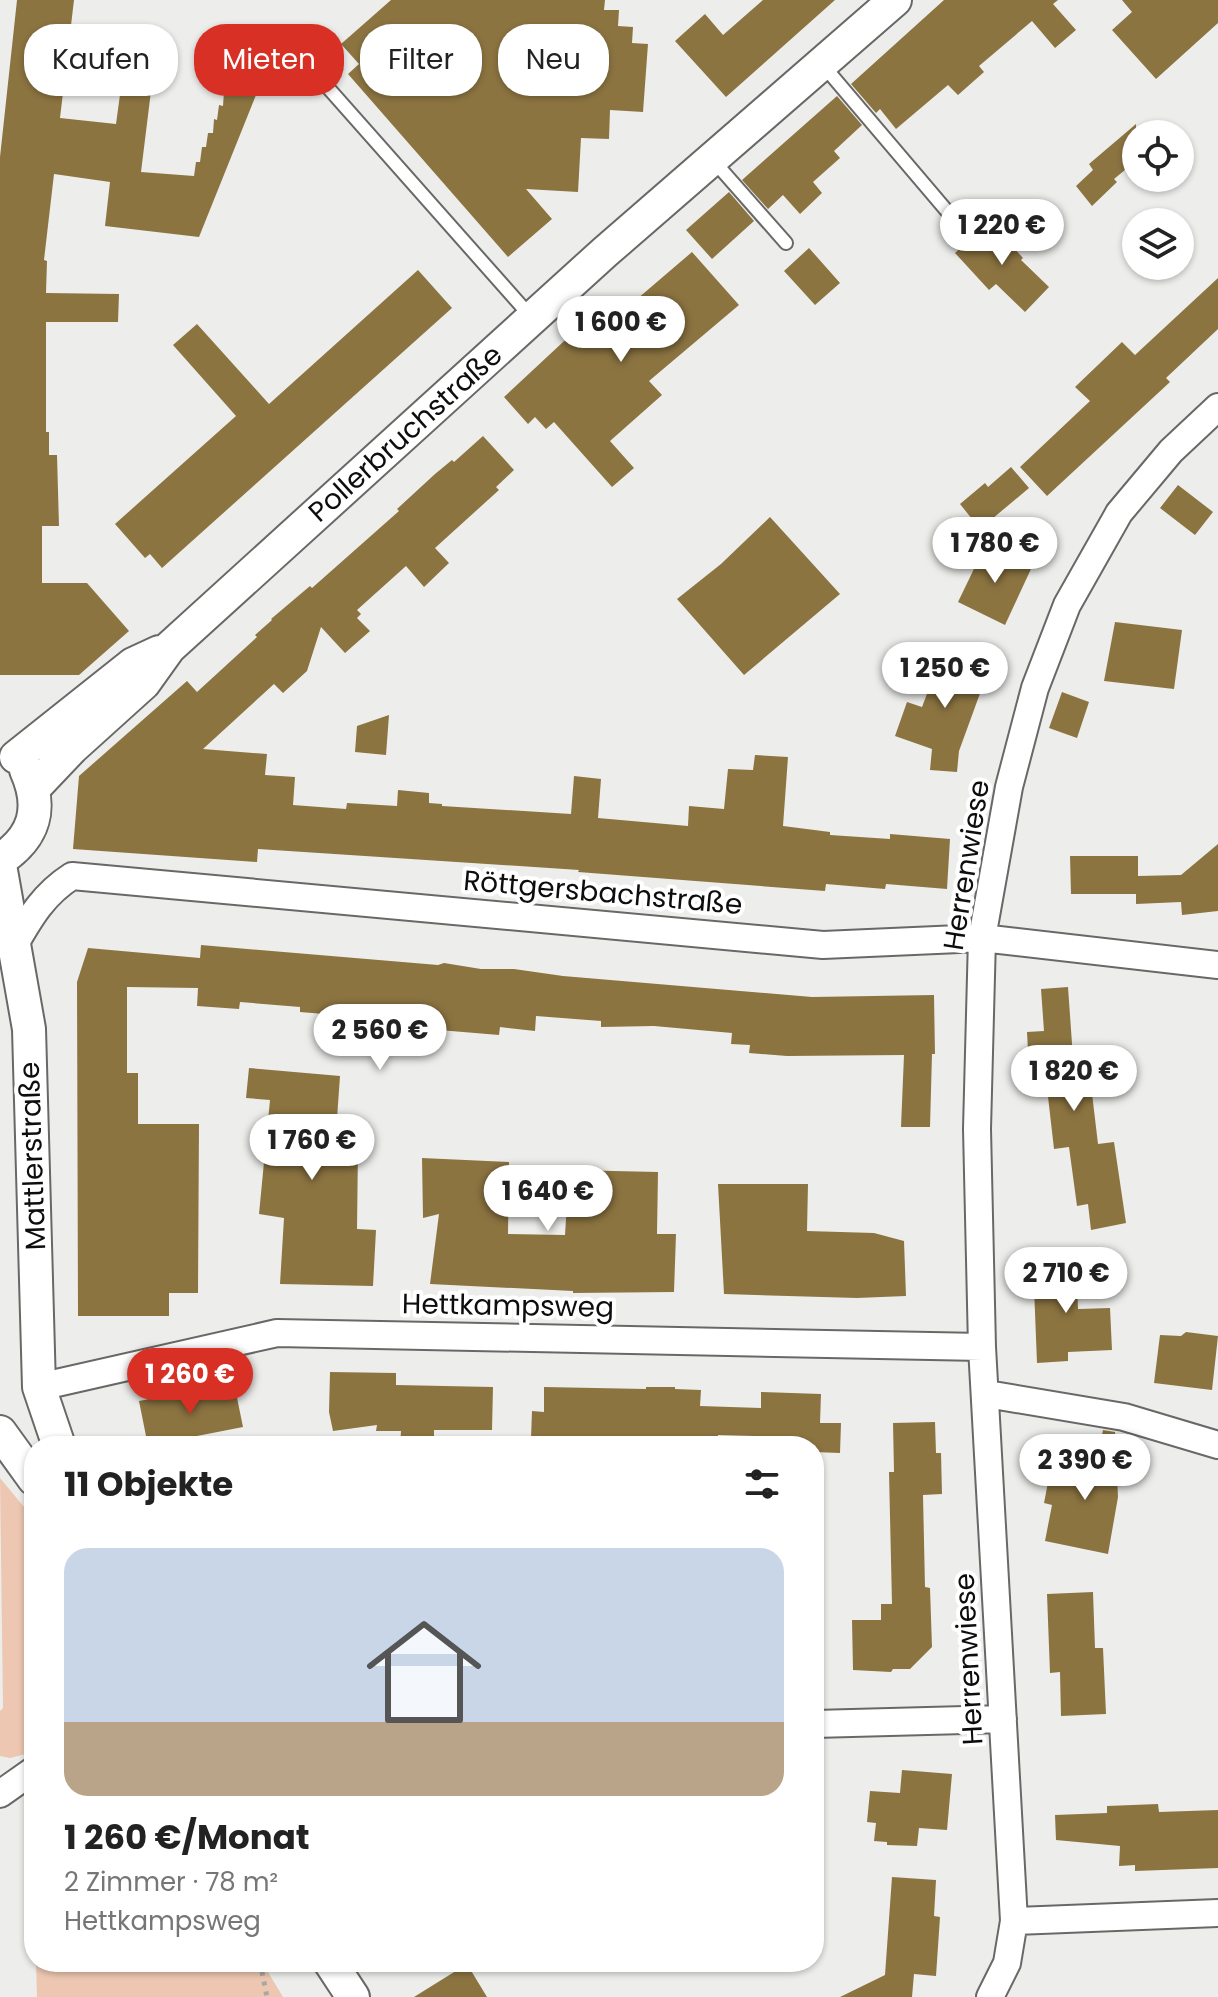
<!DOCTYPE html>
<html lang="de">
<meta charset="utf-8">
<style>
body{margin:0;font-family:Poppins,sans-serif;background:#f2f2f2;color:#222;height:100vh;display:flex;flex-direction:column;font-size:30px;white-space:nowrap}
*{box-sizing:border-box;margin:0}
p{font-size:26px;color:#767676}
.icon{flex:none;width:44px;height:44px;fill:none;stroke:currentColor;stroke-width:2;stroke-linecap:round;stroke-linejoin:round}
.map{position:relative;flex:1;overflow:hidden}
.panel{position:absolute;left:24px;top:1436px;width:800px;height:536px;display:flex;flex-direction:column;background:#fff;border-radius:32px;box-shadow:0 2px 6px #0004}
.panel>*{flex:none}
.hud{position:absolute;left:24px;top:24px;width:800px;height:72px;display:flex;gap:16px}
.controls{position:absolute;left:1122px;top:120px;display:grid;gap:16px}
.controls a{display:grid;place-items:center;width:72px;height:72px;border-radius:50%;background:#fff;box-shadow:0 2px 6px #0004;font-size:40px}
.price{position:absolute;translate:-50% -68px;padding:0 18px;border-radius:28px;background:#fff;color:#222;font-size:26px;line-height:52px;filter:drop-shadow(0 2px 4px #0008)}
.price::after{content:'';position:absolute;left:50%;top:48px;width:24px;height:18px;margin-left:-12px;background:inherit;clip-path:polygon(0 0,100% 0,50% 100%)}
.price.on{background:#d93025;color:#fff}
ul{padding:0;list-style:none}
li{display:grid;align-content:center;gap:16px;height:424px;padding:0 40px}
li span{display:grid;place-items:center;height:248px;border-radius:24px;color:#555}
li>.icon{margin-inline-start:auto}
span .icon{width:144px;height:144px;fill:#fffc;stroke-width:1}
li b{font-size:34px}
h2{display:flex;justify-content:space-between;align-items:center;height:96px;padding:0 40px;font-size:34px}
.pill{padding:0 28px;border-radius:32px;background:#fff;box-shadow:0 2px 6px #0004;font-size:28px;line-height:72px}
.pill.on{background:#d93025;color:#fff}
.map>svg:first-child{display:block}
.green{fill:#edc7b1}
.building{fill:#8c7441}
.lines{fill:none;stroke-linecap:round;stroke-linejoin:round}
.service-casing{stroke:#686966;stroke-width:16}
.minor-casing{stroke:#686966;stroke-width:30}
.tertiary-casing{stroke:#686966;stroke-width:36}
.path{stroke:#a7a8a6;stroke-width:5;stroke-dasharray:4 6;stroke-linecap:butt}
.service{stroke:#fff;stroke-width:12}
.minor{stroke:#fff;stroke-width:26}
.tertiary{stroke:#fff;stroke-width:32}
.labels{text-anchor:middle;stroke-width:8;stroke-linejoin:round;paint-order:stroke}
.street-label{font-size:28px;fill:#0c0d0c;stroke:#fff}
</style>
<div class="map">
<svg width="1218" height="1997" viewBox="0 0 1218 1997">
<rect width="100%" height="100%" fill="#edeeeb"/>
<path class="green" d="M0 1478 34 1519V1752L10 1758 0 1756V1711L3 1708Z
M36 1962H262L283 1997H37Z"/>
<path class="building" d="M17 0H74L60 118 116 124 122 80 152 83 141 172 194 176 196 162H200L202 147H206L208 133H213L214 119 217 120 219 105 223 106 224 91 256 95 199 237 105 226 110 182 54 174 44 260 47 261 46 293 119 294 118 322H46V432H49V455H57L59 526H42V583H87L129 631 79 675H0V157Z
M391 0H605L604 10H619L618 26 633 27 632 43 648 44 643 112 610 110 609 139 581 138 578 192 526 189 552 219 508 257 348 74 359 64 341 44Z
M763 0H835L726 97 675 41 705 14 723 35Z
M944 0H1058L1053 4 1076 30 1055 48 1032 21 979 66 984 72 958 95 948 85 896 129 880 109 876 113 851 84Z
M1122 0H1218V23L1156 79 1112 30 1132 12Z
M837 96 862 125 834 151 840 158 813 182 822 193 800 214 783 195 768 209 742 180Z
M1136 124V161L1114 179 1117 182 1092 206 1076 186 1093 170 1089 164Z
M729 192 754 221 712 259 686 230Z
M990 221 1023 258 1021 260 1049 287 1025 312 996 284 989 290 955 253Z
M809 248 840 283 815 305 784 271Z
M692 252 739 305 649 381 662 395 610 441 634 468 612 487 554 422 546 429 535 417 528 424 504 397 591 316 602 329Z
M418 270 452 308 162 568 150 554 145 558 115 524 236 416 173 345 197 324 269 404Z
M1218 278V329L1166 378 1170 382 1047 496 1020 467 1090 401 1075 387 1122 342 1135 355Z
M483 436 514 470 496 487 499 490 435 548 449 563 424 587 406 566 357 610 361 614 357 618 370 631 345 653 321 627 307 671 283 693 274 684 203 749 267 754 265 775 295 777 293 805 346 809 347 803 397 806 398 790 429 793V803L442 804V806L571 814 574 776 601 779 598 818 688 826 689 806 724 809 728 769 753 770 755 755 788 757 783 826 830 832V835L890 839V834L950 839 947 889 886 884 885 889 826 884 825 891 578 872 579 870 258 849 257 862 73 849 79 776 187 681 197 692 257 637 255 635 272 620 271 619 310 586 312 588 399 511 397 509 435 474 452 460 454 462Z
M1011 467 1029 488 980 529 960 504 985 483 988 487Z
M1178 485 1213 512 1195 535 1160 508Z
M770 517 840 594 744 675 677 599 721 564Z
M986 544 1031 569 1005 625 958 602Z
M1115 622 1182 630 1174 689 1104 681Z
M944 649 990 666 959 751 957 772 930 770 932 749 895 736 907 702 922 707Z
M1062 692 1089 702 1077 738 1049 728Z
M389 715 386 755 355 752 357 726Z
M1218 844V911L1182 915 1181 902 1136 904V894H1071L1070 856H1138V876L1181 875Z
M201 945 438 965 444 963 481 969H514L563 976 812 997 934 995 935 1054H932L930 1127H901L904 1055 787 1056 749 1053 750 1045 731 1044 732 1033 654 1026 601 1027V1021L536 1016 535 1031 500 1027 499 1035 427 1029 428 1021H416L417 1017 361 1011 360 1017 300 1012V1007L240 1002 239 1009 197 1006 198 988 127 987V1073H138V1124H199L198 1293H169V1316H78L77 982 88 948 200 958Z
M1068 987 1075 1086 1091 1085 1098 1144 1114 1142 1126 1223 1091 1230 1088 1204 1077 1206 1069 1147 1054 1149 1047 1088 1030 1090 1027 1032 1044 1031 1041 989Z
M249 1068 340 1076 335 1147 358 1148 357 1229 376 1230 373 1286 280 1284 284 1218 259 1214 270 1100 246 1098Z
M422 1158 509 1162 508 1234 565 1235 569 1170 658 1172 657 1234H676L674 1292 573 1293V1291L430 1284 439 1214 423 1218Z
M718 1184H808L807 1231 874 1233 904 1241 906 1296 857 1298 724 1294Z
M1076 1260 1078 1309 1110 1308 1112 1350 1068 1352V1361L1037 1363 1033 1262Z
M1186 1332 1218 1336 1212 1390 1154 1383 1160 1335 1181 1336Z
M330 1372 396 1373V1385L493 1387 492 1430H434V1446H400L401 1431H376L377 1425 333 1431 329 1412Z
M234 1383 243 1427 197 1436 199 1446H148L139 1401Z
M544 1387 646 1389V1387H675V1389L701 1390 700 1406 761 1408V1392L821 1394 820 1423H841L840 1453 814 1452V1446H787V1437L718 1435 717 1443 675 1442V1446H616V1441L531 1438 532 1411 544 1412Z
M935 1422 936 1453H941L942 1494 923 1495 925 1587 930 1588 932 1647 910 1669H893L891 1672 853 1670 852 1620H881V1604H892L889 1472H894L893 1423Z
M1103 1430 1115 1432 1118 1497 1108 1554 1045 1541 1052 1505 1044 1503 1051 1467 1094 1475Z
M1093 1592 1095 1648H1103L1106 1714 1061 1716 1060 1672 1050 1673 1047 1594Z
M902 1770 952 1774 947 1830 919 1828 917 1846 887 1845V1842L874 1841 876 1823 867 1822 870 1791 900 1793Z
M1158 1804 1159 1812 1218 1810V1868L1135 1871V1865L1119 1866 1120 1846 1056 1840 1055 1815 1107 1813V1806Z
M892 1877 936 1880 934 1916 940 1917 936 1976 914 1974 912 1997H840L885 1975Z
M467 1964 487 1997H414Z"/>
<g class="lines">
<g class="service-casing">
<path id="service" d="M307 64 532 318
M822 64 952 217
M712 159 786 243"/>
</g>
<g class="minor-casing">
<path id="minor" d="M15 944C31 916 44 894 72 876L823 945 982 938 1218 965
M39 1387 277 1333 982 1347
M987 1394 1124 1417 1218 1445
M814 1724 1003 1719
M0 1794 34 1770
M1014 1921 1218 1913
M990 1997 1007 1963 1014 1921 982 1347 977 1129 982 938 1009 787 1035 688 1067 605 1119 513 1171 451 1218 407"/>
</g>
<g class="tertiary-casing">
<path id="tertiary" d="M16 757 133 664 159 652
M34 788 72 748 144 683 169 648 605 252 895 0
M0 860C35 837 43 808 26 770
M0 865 29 1029 39 1387 59 1446
M0 1432 34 1479
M330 1962 353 1997"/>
</g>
<path class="path" d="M260 1962 267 1997"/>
<use href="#service" class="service"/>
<use href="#minor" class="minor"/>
<use href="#tertiary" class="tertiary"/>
</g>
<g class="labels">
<g class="street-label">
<text transform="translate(405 433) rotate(-42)" y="10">Pollerbruchstraße</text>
<text transform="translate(966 865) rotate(-81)" y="10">Herrenwiese</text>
<text transform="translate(603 892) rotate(5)" y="10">Röttgersbachstraße</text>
<text transform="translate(32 1156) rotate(-92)" y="10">Mattlerstraße</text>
<text transform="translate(508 1305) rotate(1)" y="10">Hettkampsweg</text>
<text transform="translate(968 1659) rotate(-93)" y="10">Herrenwiese</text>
</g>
</g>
</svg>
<div class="controls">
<a><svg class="icon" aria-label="locate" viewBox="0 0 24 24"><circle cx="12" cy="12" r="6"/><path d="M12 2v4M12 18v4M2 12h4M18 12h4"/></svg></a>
<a><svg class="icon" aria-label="layers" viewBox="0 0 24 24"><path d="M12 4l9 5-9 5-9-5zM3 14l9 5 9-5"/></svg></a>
</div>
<b class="price" style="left:1002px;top:267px">1 220 €</b>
<b class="price" style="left:621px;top:364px">1 600 €</b>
<b class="price" style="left:995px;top:585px">1 780 €</b>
<b class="price" style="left:945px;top:710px">1 250 €</b>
<b class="price" style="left:380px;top:1072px">2 560 €</b>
<b class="price" style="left:1074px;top:1113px">1 820 €</b>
<b class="price" style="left:312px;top:1182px">1 760 €</b>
<b class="price" style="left:548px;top:1233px">1 640 €</b>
<b class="price" style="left:1066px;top:1315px">2 710 €</b>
<b class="price on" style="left:190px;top:1416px">1 260 €</b>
<b class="price" style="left:1085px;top:1502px">2 390 €</b>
<div class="hud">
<a class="pill">Kaufen</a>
<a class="pill on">Mieten</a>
<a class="pill">Filter</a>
<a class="pill">Neu</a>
</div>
<section class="panel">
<h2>11 Objekte<svg class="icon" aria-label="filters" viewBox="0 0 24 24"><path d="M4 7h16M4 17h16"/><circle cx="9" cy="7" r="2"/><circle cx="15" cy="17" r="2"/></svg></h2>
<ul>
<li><span style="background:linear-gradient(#c9d6e8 70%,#b9a48a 0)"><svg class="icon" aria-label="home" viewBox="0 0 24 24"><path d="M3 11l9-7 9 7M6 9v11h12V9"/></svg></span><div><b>1 260 €/Monat</b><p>2 Zimmer · 78 m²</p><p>Hettkampsweg</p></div></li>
</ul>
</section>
</div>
